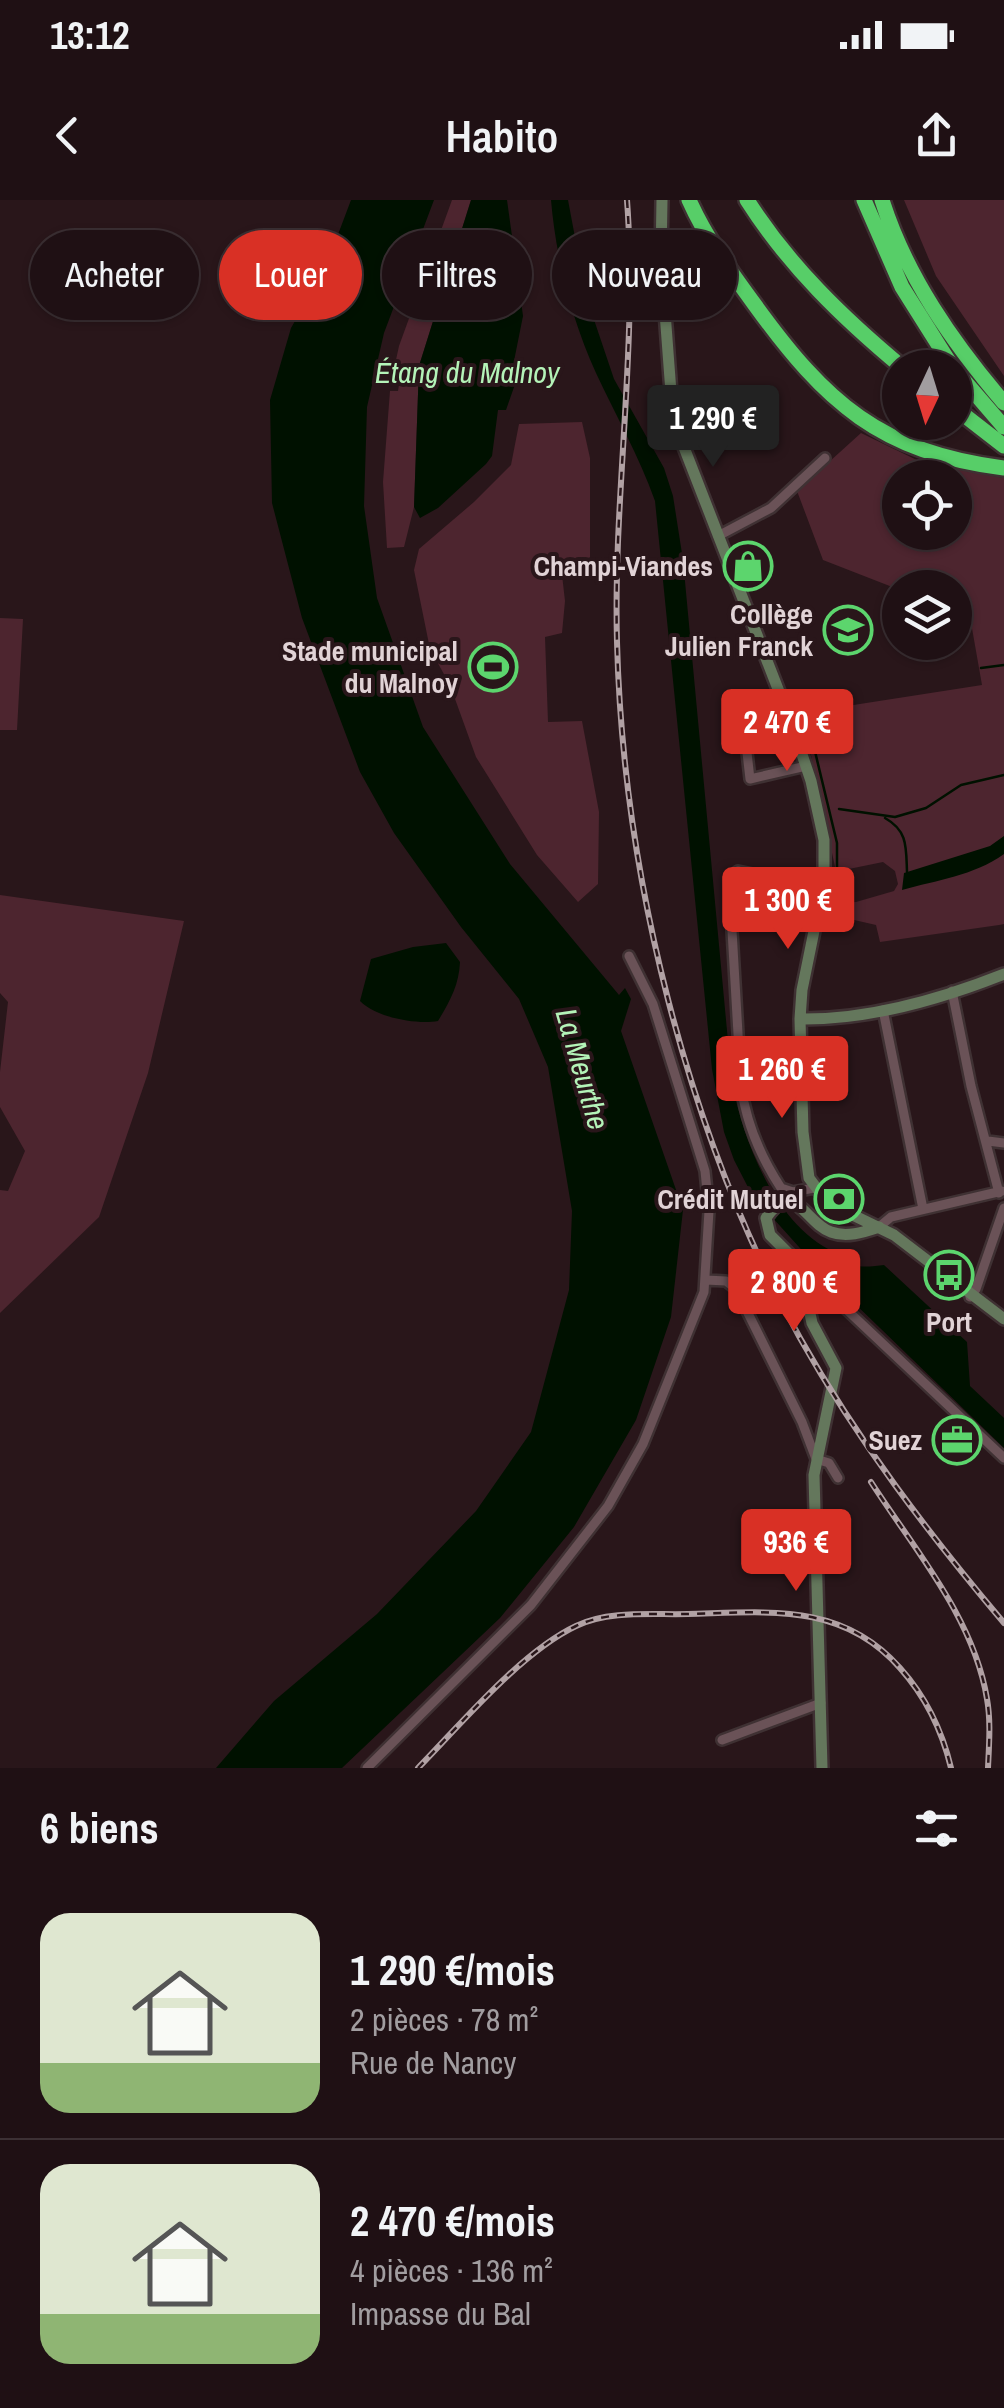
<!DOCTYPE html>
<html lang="fr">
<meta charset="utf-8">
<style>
body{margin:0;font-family:"Archivo Narrow",sans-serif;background:#2c1e22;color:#f1f3f6;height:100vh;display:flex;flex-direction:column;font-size:38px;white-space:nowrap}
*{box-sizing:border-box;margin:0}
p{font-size:32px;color:#a19da0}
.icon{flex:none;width:55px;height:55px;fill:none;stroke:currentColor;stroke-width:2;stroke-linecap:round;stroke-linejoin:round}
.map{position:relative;height:1568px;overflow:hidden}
.side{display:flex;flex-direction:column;background:#1f1014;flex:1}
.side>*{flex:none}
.guide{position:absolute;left:30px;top:30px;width:945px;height:90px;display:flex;gap:20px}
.needle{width:65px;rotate:184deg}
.tools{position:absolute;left:882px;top:150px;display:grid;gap:20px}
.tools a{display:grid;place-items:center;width:90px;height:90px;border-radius:50%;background:#1f1014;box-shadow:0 2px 8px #0004,0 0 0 2px #3c3034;font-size:50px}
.price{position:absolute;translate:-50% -85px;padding:0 22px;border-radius:10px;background:#d93025;color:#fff;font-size:32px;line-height:65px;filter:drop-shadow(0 2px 5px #0008)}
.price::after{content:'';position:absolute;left:50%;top:60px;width:30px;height:22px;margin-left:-15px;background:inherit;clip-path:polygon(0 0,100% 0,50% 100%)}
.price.current{background:#222;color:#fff}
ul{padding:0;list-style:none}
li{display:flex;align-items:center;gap:30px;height:250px;padding:0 40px}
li+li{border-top:2px solid #3c3034}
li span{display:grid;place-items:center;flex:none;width:280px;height:200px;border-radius:30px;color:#555}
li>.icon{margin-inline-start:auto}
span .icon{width:120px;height:120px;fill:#fffc;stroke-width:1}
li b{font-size:42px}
h2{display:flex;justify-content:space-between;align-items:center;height:120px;padding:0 40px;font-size:42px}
.pill{padding:0 35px;border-radius:45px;background:#1f1014;box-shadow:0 2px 8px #0004,0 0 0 2px #3c3034;font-size:35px;line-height:90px}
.pill.current{background:#d93025;color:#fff}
.status{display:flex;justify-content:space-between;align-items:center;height:70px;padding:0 50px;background:#1f1014;direction:ltr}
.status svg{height:28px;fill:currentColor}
header{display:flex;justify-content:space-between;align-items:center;height:130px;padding:0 40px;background:#1f1014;font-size:45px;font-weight:600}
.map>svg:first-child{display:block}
.green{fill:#4d252f;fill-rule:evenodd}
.water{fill:#010}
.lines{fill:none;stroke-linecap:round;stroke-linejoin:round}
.stream{stroke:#010;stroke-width:2.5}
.street-casing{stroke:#3f3133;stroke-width:14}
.secondary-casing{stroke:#3f3133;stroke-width:16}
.highway-casing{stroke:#3f3133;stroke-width:20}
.street{stroke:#6a5257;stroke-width:9}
.secondary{stroke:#64775c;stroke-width:11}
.highway{stroke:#57ce68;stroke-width:15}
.rail-casing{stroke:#b1a1a4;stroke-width:6}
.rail{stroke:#29161a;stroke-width:2.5;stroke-dasharray:8;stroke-linecap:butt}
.labels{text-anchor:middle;stroke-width:8;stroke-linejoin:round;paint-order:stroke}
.poi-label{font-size:28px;font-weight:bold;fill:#e1d3d6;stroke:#29161a;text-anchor:end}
.water-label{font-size:30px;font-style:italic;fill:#b4f3b8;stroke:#29161a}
</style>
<div class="status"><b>13:12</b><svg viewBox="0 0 49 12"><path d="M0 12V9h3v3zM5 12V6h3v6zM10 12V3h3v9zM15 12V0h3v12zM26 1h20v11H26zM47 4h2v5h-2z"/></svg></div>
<header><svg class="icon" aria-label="back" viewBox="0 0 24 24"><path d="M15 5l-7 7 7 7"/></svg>Habito<svg class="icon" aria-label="share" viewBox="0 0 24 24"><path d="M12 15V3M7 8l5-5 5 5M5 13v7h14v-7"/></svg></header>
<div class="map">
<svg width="1004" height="1568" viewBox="0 0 1004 1568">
<rect width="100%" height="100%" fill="#29161a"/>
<path class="green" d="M452 0H471L419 166 414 307 404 347 387 348 383 282 390 191H398L401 172 394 169 399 146Z
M904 0H1004V176L936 76Z
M582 222 590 258V365L561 366 565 401 562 433 545 437 548 522 582 521 599 612 598 684 578 702 537 655 476 557 450 485 430 449 414 370 419 349 474 302 511 265 519 224Z
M861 233 923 263 1004 278V724L999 725 880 742 876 725 841 717 824 729 829 703 856 702 894 691 898 684 895 671 883 662 844 670 841 677 837 676 802 513 982 485 970 417 955 411V388L900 390 823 360 797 291ZM900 278H955V332H900Z
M0 418 23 419 17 530H0Z
M0 695 184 721 148 873 99 1017 0 1113V990L8 991 25 951 0 907V872L8 802 0 793Z"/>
<path class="water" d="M351 0H434L384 133 367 207 364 306 377 398 423 527 510 664 619 795 625 788 631 799 621 831 683 1010 671 1117 636 1220 574 1327 500 1418 342 1568H216L274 1501 377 1414 476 1311 531 1232 569 1090 572 1011 548 867 519 799 461 727 394 633 360 572 302 418 272 303 270 200 291 128 325 69Z
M471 0H507L523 116 514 161 519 167V173L506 210H498L492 256 486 264 438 308 420 318 414 307 419 166Z
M551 0H568L586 96 614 179 664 268 673 296 683 360 732 884C745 945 776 1025 834 1052 841 1056 846 1063 853 1065 863 1068 875 1066 884 1065L967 1142 970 1186 1004 1218V1248L818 1068 752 995 734 960 724 932 712 869 655 301C639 256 616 216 596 173 572 120 556 59 551 0Z
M1004 636V654C973 676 937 680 902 690L904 673 990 646Z
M446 743 460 762C459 785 450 801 438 821 416 825 375 817 360 801L371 759 413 747Z"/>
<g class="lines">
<path class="stream" d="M981 468 1004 465
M806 514 837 643V668
M839 609 895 617 926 608 961 585 1004 575
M885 618C908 631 906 647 907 672
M829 699H832L835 681"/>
<g class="street-casing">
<path id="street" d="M718 336 771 308 825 258
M746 544 750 579 806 566
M952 791 971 886 999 993
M883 810 923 1009
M988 941 1004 943
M814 988 793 992 781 988C760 956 746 923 741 885L729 679 738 671 823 689
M879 1027 891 1017 1002 991
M706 1080 726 1081 736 1089 802 1222 816 1259 829 1263 838 1278
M804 1082 816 1085 831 1095 1004 1258
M970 1097 976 1089 1004 1008
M722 1540 821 1503
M367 1568 531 1405 608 1306 643 1244 704 1092 709 1011 705 971 653 804 629 756"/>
</g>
<g class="secondary-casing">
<path id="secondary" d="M662 0 661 59 673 219 792 525 811 581 824 640V682L802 790 800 819 803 932 809 978 828 1003 894 1035 1004 1119
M800 819C869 820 941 799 1004 774
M822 1568 814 1275 836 1168 812 1123 801 1072 792 1057 770 1035 766 1018C794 977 805 1023 831 1032 847 1038 864 1032 879 1027"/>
</g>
<g class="highway-casing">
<path id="highway" d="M689 0C706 38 730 71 755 105 826 203 880 252 1004 268
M747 0C789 66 843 118 903 168
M864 0 902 87 953 168
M882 0C906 76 953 143 1004 203
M955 170 1004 227
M955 208 1004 246"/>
</g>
<use href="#street" class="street"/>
<use href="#secondary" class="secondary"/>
<use href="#highway" class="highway"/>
<g class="rail-casing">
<path id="rail" d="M627 0C638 148 613 295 617 442 623 675 687 934 800 1138 858 1241 928 1333 1004 1423
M871 1282C914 1349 974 1418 987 1499 991 1521 989 1545 988 1568
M418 1568C461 1524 521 1452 576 1426 609 1410 652 1415 688 1414 768 1412 842 1402 900 1468 926 1497 942 1530 951 1568"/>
</g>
<use href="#rail" class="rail"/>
</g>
<defs>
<g id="shop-ring" transform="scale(2.5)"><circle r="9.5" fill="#29161a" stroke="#5cd56d" stroke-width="1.5"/><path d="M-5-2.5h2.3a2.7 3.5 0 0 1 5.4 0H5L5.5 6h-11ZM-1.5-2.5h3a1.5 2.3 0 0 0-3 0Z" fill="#5cd56d"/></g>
<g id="school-ring" transform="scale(2.5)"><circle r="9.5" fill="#29161a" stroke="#5cd56d" stroke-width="1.5"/><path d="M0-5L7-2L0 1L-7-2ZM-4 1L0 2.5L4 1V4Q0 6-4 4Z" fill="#5cd56d"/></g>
<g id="stadium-ring" transform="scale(2.5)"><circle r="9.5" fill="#29161a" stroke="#5cd56d" stroke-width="1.5"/><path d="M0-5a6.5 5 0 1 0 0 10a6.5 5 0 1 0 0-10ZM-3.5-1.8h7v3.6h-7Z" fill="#5cd56d"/></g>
<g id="bank-ring" transform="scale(2.5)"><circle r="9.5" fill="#29161a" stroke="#5cd56d" stroke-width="1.5"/><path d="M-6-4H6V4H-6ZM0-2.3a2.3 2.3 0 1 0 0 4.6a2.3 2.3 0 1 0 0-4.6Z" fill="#5cd56d"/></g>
<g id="bus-ring" transform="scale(2.5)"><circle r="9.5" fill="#29161a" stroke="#5cd56d" stroke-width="1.5"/><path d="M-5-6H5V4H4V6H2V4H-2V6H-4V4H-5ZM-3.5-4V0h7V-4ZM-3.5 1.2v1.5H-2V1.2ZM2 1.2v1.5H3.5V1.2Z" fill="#5cd56d"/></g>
<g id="office-ring" transform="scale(2.5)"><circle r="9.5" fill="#29161a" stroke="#5cd56d" stroke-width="1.5"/><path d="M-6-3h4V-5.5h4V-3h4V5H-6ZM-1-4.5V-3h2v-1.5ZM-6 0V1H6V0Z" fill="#5cd56d"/></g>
</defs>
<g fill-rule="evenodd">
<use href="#shop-ring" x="748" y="366"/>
<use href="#school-ring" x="848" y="430"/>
<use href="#stadium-ring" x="493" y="467"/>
<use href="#bank-ring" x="839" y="999"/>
<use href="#bus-ring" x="949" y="1075"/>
<use href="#office-ring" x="957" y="1240"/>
</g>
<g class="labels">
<g class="poi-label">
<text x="713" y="376">Champi-Viandes</text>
<text x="813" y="424">Collège<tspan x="813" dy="32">Julien Franck</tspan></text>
<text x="458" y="461">Stade municipal<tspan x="458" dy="32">du Malnoy</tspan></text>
<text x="804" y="1009">Crédit Mutuel</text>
<text x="949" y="1132" text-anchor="middle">Port</text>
<text x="922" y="1250">Suez</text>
</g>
<g class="water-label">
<text x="467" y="183">Étang du Malnoy</text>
<text transform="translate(582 869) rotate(74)" y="10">La Meurthe</text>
</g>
</g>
</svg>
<div class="tools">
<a><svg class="needle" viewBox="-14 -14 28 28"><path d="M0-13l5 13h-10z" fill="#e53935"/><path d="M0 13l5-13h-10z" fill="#a19da0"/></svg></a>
<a><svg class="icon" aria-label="locate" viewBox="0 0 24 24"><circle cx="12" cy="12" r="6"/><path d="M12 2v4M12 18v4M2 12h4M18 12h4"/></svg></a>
<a><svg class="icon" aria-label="layers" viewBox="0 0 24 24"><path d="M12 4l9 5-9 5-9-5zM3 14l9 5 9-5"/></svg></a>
</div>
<b class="price current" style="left:713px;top:270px">1 290 €</b>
<b class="price" style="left:787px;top:574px">2 470 €</b>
<b class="price" style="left:788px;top:752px">1 300 €</b>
<b class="price" style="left:782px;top:921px">1 260 €</b>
<b class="price" style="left:794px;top:1134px">2 800 €</b>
<b class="price" style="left:796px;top:1394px">936 €</b>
<div class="guide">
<a class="pill">Acheter</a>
<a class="pill current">Louer</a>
<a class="pill">Filtres</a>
<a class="pill">Nouveau</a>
</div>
</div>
<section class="side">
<h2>6 biens<svg class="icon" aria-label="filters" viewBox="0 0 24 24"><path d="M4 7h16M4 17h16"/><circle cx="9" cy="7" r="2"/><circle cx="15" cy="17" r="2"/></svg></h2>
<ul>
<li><span style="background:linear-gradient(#dfe7d0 75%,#8fb573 0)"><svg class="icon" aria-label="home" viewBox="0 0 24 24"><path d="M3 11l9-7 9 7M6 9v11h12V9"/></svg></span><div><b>1 290 €/mois</b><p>2 pièces · 78 m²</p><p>Rue de Nancy</p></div></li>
<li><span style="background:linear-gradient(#dfe7d0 75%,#8fb573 0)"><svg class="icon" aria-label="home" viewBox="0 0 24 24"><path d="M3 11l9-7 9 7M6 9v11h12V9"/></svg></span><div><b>2 470 €/mois</b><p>4 pièces · 136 m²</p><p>Impasse du Bal</p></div></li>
</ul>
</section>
